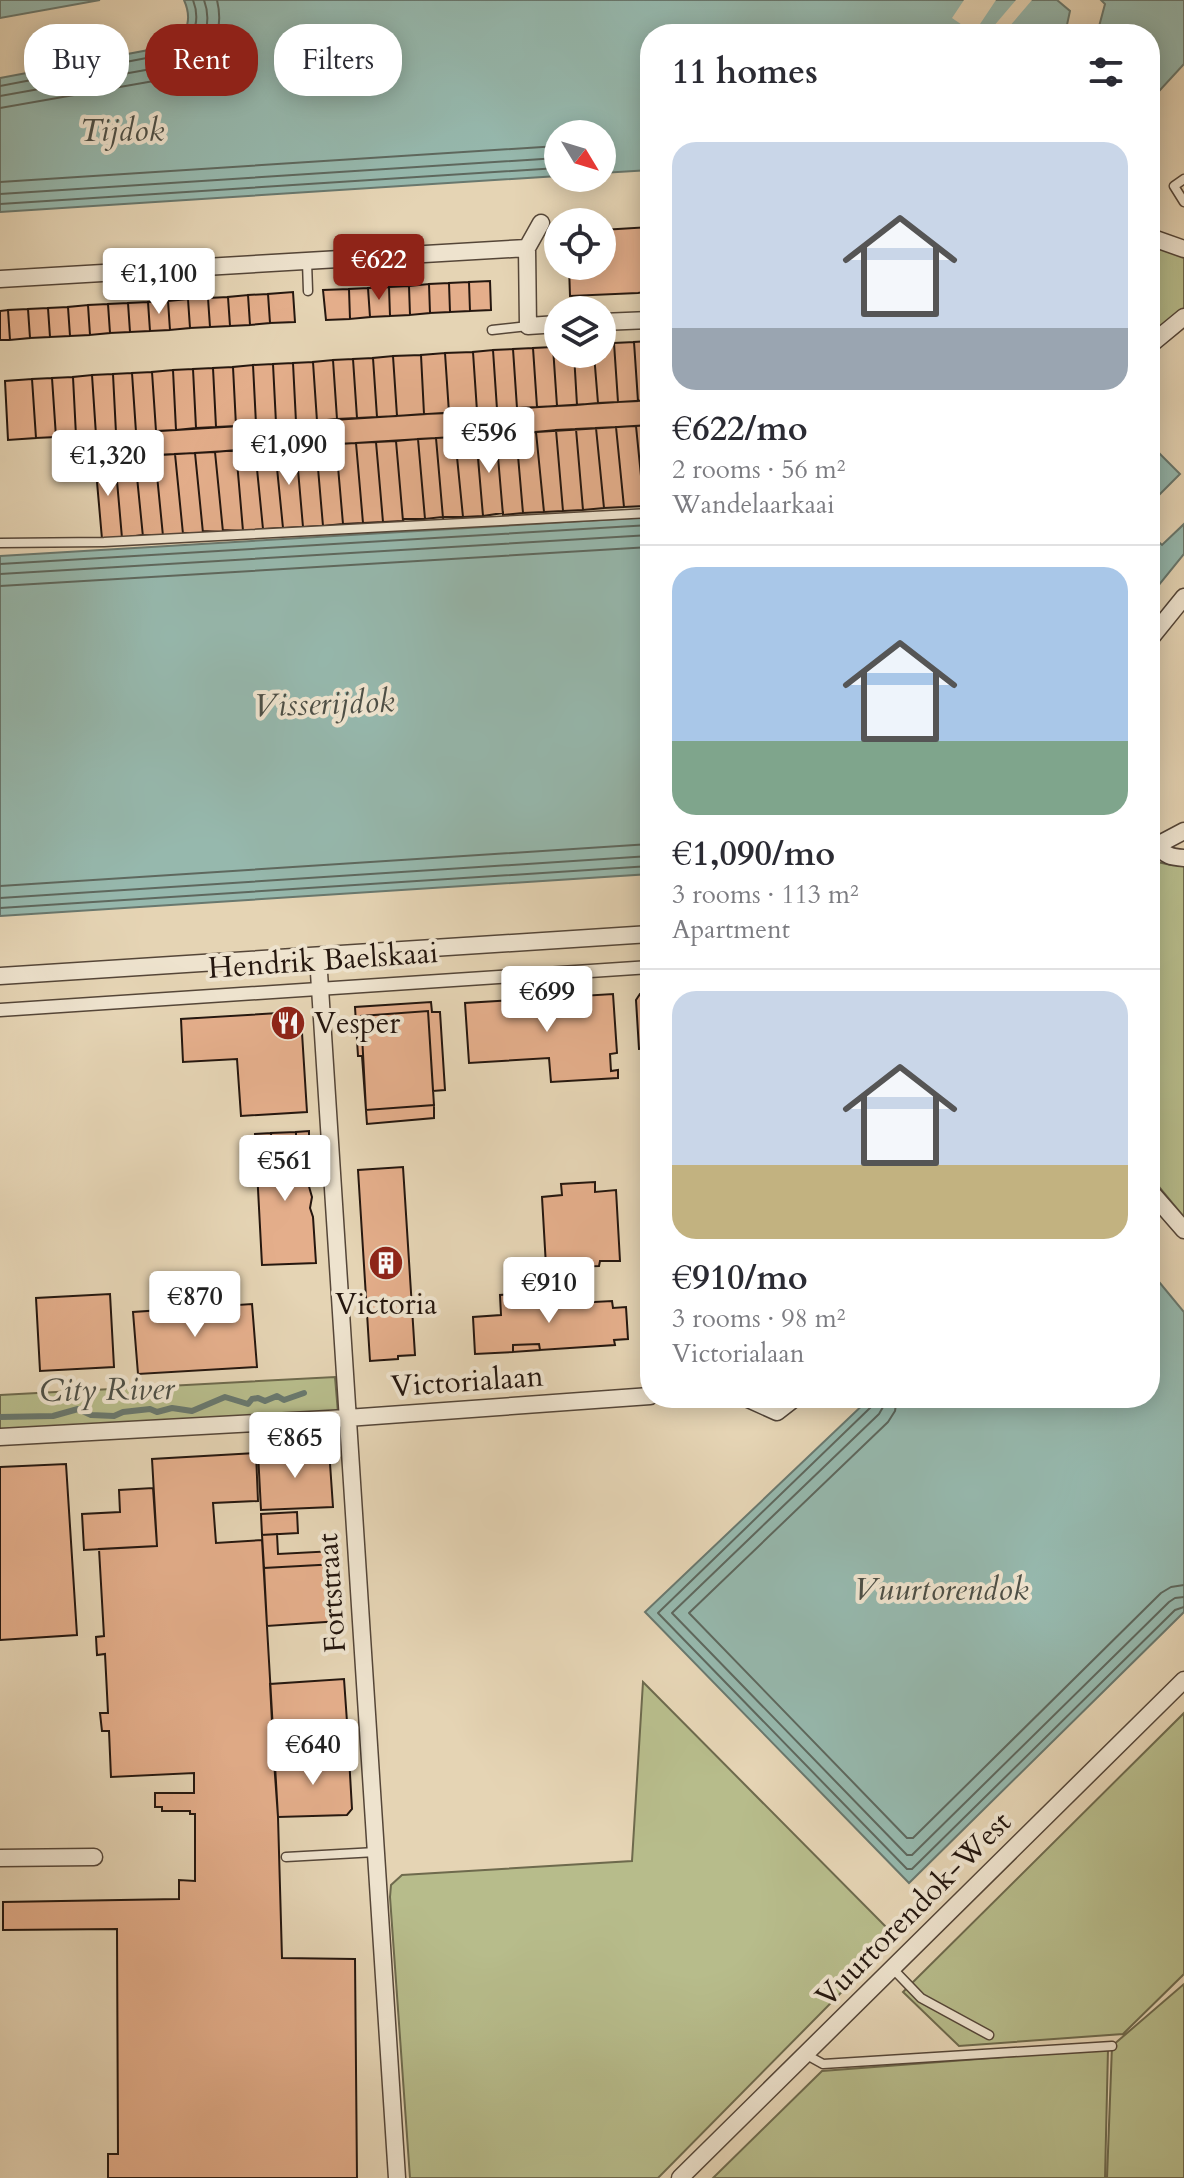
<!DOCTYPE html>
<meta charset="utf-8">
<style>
body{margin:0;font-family:Cardo,serif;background:#f2f2f3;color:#2b2b33;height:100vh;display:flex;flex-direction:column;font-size:30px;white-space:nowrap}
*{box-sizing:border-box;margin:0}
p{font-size:26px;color:#7c7c81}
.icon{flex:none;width:44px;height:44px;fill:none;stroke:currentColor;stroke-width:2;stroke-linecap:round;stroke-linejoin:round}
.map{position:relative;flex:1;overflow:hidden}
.sheet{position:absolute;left:640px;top:24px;width:520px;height:1384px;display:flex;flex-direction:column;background:#fff;border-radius:32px;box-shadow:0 4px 20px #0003}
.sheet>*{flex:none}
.banner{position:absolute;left:24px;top:24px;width:496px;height:72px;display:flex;gap:16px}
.needle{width:52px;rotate:128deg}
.tools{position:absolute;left:544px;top:120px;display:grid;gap:16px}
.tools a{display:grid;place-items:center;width:72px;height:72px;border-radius:50%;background:#fff;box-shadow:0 4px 20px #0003;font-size:40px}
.price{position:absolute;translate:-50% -68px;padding:0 18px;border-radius:8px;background:#fff;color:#222;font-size:26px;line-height:52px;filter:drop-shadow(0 2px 4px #0008)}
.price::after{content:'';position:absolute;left:50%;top:48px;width:24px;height:18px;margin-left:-12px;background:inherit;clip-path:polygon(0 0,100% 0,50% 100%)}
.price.selected{background:#8f2418;color:#fff}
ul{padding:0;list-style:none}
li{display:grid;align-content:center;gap:16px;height:424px;padding:0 32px}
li+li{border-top:2px solid #e1e1e2}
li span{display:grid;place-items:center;height:248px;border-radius:24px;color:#555}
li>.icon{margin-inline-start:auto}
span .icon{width:144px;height:144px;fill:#fffc;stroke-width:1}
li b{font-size:34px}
h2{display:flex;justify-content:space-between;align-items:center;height:96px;padding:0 32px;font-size:34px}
.pill{padding:0 28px;border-radius:32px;background:#fff;box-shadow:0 4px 20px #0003;font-size:28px;line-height:72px}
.pill.selected{background:#8f2418;color:#fff}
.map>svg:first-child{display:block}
.green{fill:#b7bc8b;stroke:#6e6a4d;stroke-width:2}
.water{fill:#96b8ad;stroke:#69786e;stroke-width:2}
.pier{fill:#e5d4b4}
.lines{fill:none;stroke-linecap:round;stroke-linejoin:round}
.shore{stroke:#5e685e;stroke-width:2}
.stream{stroke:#69786e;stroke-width:6}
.building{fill:#e4ae8b;stroke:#25170f;stroke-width:2}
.service-casing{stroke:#554638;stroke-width:11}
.pedestrian-casing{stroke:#554638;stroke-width:15}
.minor-casing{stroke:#554638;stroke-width:19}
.service{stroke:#eee3ce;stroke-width:8}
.pedestrian{stroke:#eee3ce;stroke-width:12}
.minor{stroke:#eee3ce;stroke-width:16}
.labels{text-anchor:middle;stroke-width:8;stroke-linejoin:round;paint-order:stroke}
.street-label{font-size:30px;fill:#25170f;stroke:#eee3ce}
.poi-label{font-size:30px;fill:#25170f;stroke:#eee3ce;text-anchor:start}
.water-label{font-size:32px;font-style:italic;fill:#4d4f46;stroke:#eee3ce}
</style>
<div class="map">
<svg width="1184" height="2178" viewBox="0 0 1184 2178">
<rect width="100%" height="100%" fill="#e5d4b4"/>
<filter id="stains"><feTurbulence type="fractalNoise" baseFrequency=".0025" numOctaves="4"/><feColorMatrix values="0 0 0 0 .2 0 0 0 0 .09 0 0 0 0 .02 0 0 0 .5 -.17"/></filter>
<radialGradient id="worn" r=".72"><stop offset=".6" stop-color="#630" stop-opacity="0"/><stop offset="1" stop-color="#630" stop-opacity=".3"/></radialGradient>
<path class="green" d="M1150 243 1184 255V308L1150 335Z
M1153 861 1171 865H1184V1217L1150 1176V862Z
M335 1377 338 1413 0 1431V1395Z
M643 1682 896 1937 658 2178H410L390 1897 391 1885 402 1875 632 1861Z
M1184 1713V1974L1123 2034 959 2046 903 1992Z
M1184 1984V2178H1107L1112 2046Z
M1108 2049 1105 2178H713L822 2071Z"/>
<path class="water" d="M0 0H100L0 18Z
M184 0H1057L1070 11 1065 34H650V170L602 173V134H558V176L0 212V78L175 45C188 30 192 18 184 0Z
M1101 0H1184V64L1150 101V34H1097L1105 4Z
M1160 454 1180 474 1150 504V464Z
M650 517V874L0 916V556Z
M1184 524V554L1150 596V534L1162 545Z
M1150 1271 1184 1312V1612L909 1883 645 1612 870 1398H1150Z"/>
<path class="pier" d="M964 0H996L974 33 952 18Z
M1016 0H1032L1003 34H987Z"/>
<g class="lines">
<path class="shore" d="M0 86 178 52C194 38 201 21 193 0
M0 96 168 66C197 57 215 30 204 0
M0 108 171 78C206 68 226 37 217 0
M0 182 558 146
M0 194 558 158
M0 204 558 168
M0 564 650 525
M0 574 650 535
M0 586 650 547
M0 886 650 844
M0 898 650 856
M0 908 650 866
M874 1398 871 1407 658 1613 907 1869H912L1175 1610 1184 1607
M884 1398 883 1407 879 1414 672 1613 907 1855H912L1169 1602 1175 1598 1184 1597
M897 1398 895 1411 888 1422 689 1613 907 1838H913L1161 1593 1171 1587 1184 1585"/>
<path class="stream" d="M0 1417 53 1416 78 1409 91 1415 114 1416 123 1412 150 1409 157 1412 172 1408 192 1411 225 1397 248 1404 252 1399 258 1398 265 1401 277 1396 284 1400 304 1393"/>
</g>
<path class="building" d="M650 227V291L638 293 570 296 569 266H602V230Z
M490 281 491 310 470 311 469 282Z
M469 282 470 311 450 312 449 283Z
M449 283 450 312 430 313 429 284Z
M429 284 430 313 410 315 409 286Z
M409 286 410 315 390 316 389 287Z
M389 287 390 316 370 317 368 288Z
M368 288 370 317 350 319 349 289Z
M349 289 350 319 326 320 323 290Z
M293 292 295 322 270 323 268 294Z
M268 294 270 323 250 325 248 295Z
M248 295 250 325 230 326 228 297Z
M228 297 230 326 210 327 208 298Z
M208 298 210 327 190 328 188 299Z
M188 299 190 328 170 330 168 301Z
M168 301 170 330 150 331 148 302Z
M148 302 150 331 130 332 128 303Z
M128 303 130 332 110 333 108 304Z
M108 304 110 333 90 335 88 305Z
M88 305 90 335 70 336 68 307Z
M68 307 70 336 50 337 48 308Z
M48 308 50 337 30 338 28 309Z
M28 309 30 338 10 340 8 310Z
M8 310 10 340H0V311Z
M650 341V400L638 401 634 342Z
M634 342 638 401 618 402 614 343Z
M614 343 618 402 598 403 594 354H602V344Z
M558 346V354H574L577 405 557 406 553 347Z
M553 347 557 406 537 407 533 348Z
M533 348 537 407 517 408 513 349Z
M513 349 517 408 497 409 493 350Z
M493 350 497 409 477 411 473 352Z
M473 352 477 411 449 413 445 353Z
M445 353 449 413 424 414 421 355Z
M574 354H594L598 403 577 405Z
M421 355 424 414 397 416 393 356Z
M393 356 397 416 377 417 373 358Z
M373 358 377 417 357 418 353 359Z
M353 359 357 418 337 419 333 360Z
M333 360 337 419 317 421 313 362Z
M313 362 317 421 296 422 293 363Z
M293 363 296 422 276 423 273 364Z
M273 364 276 423 256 424 253 365Z
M253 365 256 424 236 426 233 367Z
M233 367 236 426 216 427 213 368Z
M213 368 216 427 196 428 193 369Z
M193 369 196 428 176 430 173 370Z
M173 370 176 430 156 431 152 372Z
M152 372 156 431 136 432 132 373Z
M132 373 136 432 116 433 113 374Z
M113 374 116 433 96 435 92 375Z
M92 375 96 435 76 436 73 377Z
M73 377 76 436 56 437 52 378Z
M52 378 56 437 36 438 32 379Z
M32 379 36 438 8 440 5 381Z
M650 400V425L95 459 96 435Z
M650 425V504L644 506 636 426Z
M636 426 644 506 624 507 616 427Z
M616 427 624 507 604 508 596 428Z
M596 428 604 508 583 510 576 429Z
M576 429 583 510 563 511 556 430Z
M556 430 563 511 544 512 536 432Z
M536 432 544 512 523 513 516 433Z
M516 433 523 513 503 515 496 434Z
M496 434 503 515V513L483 516 476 435Z
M476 435 483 516 463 517 455 437Z
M455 437 463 517H444L443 518 436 438Z
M436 438 443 518 442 517 425 519 418 439Z
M418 439 425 519H404L403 521 396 441Z
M396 441 403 521 383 522 376 442Z
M376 442 383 522 363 523 356 443Z
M356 443 363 523 343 524 336 444Z
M336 444 343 524 323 526 316 445Z
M316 445 323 526 303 527 296 447Z
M296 447 303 527 283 528 275 448Z
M275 448 283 528 263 529 255 449Z
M255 449 263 529 243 531 236 450Z
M236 450 243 531 223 530V532L215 452Z
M215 452 223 532 203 531V533L195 453Z
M195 453 203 533H183V534L175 454Z
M175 454 183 534 163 536 155 455Z
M155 455 163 536 143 535V537L135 457Z
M135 457 143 537 142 535 122 538 115 458Z
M115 458 122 538 102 539 95 459Z
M650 992V1048L639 1049 636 1000 640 994Z
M613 994 617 1053 610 1054 611 1071 618 1070V1078L551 1082 549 1058 469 1063 465 1003Z
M431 1002 432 1012H440L445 1090 433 1091 428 1011 361 1016 366 1110 434 1105V1118L367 1124 362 1056H358L355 1007Z
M428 1011 434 1105 366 1110 361 1016Z
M295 1012 301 1017 307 1112 241 1116 237 1059 183 1062 181 1019Z
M309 1131V1148L296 1149V1132Z
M296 1132V1149L309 1148 311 1174 308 1183 312 1197 310 1208 313 1217 316 1263 262 1265 256 1151 272 1150 271 1133Z
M271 1133 272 1150 256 1151 255 1134Z
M403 1167 415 1355 398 1356V1359L370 1361 358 1170Z
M595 1182V1192L616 1190 620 1261H600L599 1266 568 1267 567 1263 546 1266 542 1197 562 1195 561 1184Z
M538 1292 539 1305 612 1301 613 1308 626 1307 628 1339 614 1340 615 1345 540 1350 539 1344 513 1345V1352L475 1354 473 1317 501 1315 500 1295Z
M110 1294 114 1367 40 1371 36 1298Z
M252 1304 257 1367 138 1374 133 1312Z
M539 1344 540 1350 513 1352V1345Z
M329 1449 333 1507 261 1510 258 1453Z
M256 1453 258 1501 213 1503 216 1543 262 1540 278 1817 282 1958 355 1959 357 2178H108V2154H118L117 1929 3 1930V1902L179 1899V1880L195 1881V1814H190V1811H162V1807H155V1793H194V1773L111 1777 109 1731H102L100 1713H108L105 1654 97 1655 96 1637 104 1636 99 1549 157 1546 152 1459Z
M66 1464 77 1635 0 1640V1467Z
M153 1488 157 1546 84 1550 82 1514 120 1512 119 1490Z
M297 1512 298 1533 262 1535 261 1514Z
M277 1534 278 1554 335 1551 337 1564 264 1568 262 1535Z
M337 1564 340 1621 267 1626 264 1568Z
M344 1679 348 1736 273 1741 270 1684Z
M349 1757 352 1809 347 1815 278 1817 274 1761Z"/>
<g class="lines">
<g class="service-casing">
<path id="service" d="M1184 179 1174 186 1184 202
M307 262 308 291
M492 330 528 326
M0 543 104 542 650 513
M286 1857 376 1852
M893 1969 921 1998 989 2035
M805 2054 823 2064 1112 2046"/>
</g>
<g class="pedestrian-casing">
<path id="pedestrian" d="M0 1010 650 967"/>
</g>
<g class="minor-casing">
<path id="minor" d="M541 223 527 248 528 326 558 324
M1150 237 1184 249
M0 279 527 248
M602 322 650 320
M1150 345 1184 317
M1150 639 1184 597
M1158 845C1165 856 1171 857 1184 858
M1150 849 1184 831
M318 957 397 2178
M0 976 650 934
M1150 1191 1184 1230
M746 1398 777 1412 795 1398
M0 1437 347 1418 650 1396
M0 1858 94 1857
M680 2178 1184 1680"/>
</g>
<use href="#service" class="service"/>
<use href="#pedestrian" class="pedestrian"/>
<use href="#minor" class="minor"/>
</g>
<defs>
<g id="restaurant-disc" transform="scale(1.8)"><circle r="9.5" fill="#8f2418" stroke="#eee3ce"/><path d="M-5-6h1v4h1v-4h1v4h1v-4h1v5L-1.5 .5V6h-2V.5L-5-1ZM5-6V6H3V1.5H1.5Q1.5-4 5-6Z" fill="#fff"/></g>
<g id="building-disc" transform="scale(1.8)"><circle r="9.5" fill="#8f2418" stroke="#eee3ce"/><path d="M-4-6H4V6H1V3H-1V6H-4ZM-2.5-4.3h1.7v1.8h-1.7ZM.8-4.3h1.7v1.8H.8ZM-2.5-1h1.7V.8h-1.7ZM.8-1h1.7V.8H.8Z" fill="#fff"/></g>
</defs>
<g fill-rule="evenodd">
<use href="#restaurant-disc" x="288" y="1023"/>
<use href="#building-disc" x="386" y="1263"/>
</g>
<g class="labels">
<g class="street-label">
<text transform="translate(323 960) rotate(-4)" y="10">Hendrik Baelskaai</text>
<text transform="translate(467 1381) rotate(-4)" y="10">Victorialaan</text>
<text transform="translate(331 1593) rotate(-94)" y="10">Fortstraat</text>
<text transform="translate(913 1909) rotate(-45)" y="10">Vuurtorendok-West</text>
</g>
<g class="poi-label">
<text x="314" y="1033">Vesper</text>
<text x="386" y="1314" text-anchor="middle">Victoria</text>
</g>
<g class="water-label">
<text x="122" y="141">Tijdok</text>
<text transform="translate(324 703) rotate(-2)" y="11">Visserijdok</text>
<text transform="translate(107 1389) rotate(-1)" y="11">City River</text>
<text x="941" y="1600">Vuurtorendok</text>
</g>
</g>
<rect width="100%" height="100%" filter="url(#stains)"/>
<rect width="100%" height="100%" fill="url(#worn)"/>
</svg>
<div class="tools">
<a><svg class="needle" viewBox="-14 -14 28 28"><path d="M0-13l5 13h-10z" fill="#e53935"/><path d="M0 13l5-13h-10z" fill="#7c7c81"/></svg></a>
<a><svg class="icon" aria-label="locate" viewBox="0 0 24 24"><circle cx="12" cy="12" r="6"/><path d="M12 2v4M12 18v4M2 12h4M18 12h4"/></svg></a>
<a><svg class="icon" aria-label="layers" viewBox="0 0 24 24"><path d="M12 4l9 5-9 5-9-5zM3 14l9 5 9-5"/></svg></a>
</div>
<b class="price selected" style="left:379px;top:302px">€622</b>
<b class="price" style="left:159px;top:316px">€1,100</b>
<b class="price" style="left:489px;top:475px">€596</b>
<b class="price" style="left:289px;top:487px">€1,090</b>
<b class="price" style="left:108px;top:498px">€1,320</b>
<b class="price" style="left:547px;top:1034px">€699</b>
<b class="price" style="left:285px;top:1203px">€561</b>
<b class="price" style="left:549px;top:1325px">€910</b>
<b class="price" style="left:195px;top:1339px">€870</b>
<b class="price" style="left:295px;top:1480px">€865</b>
<b class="price" style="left:313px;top:1787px">€640</b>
<div class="banner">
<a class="pill">Buy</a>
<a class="pill selected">Rent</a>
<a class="pill">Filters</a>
</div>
<section class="sheet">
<h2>11 homes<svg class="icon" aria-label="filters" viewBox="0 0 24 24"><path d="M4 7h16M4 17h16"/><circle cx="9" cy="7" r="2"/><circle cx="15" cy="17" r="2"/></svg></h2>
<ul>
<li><span style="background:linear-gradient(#c9d6e8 75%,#9aa5b1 0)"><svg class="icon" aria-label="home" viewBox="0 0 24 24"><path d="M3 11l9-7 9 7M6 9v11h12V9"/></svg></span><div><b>€622/mo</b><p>2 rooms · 56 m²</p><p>Wandelaarkaai</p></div></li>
<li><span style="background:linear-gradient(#a9c7e8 70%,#7fa58c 0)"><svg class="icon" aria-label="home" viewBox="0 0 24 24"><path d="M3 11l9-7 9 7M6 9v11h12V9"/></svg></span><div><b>€1,090/mo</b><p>3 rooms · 113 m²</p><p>Apartment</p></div></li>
<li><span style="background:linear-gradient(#c9d6e8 70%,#c2b280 0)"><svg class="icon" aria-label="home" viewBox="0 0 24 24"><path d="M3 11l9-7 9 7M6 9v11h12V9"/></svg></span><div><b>€910/mo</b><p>3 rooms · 98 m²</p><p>Victorialaan</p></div></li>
</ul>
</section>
</div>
